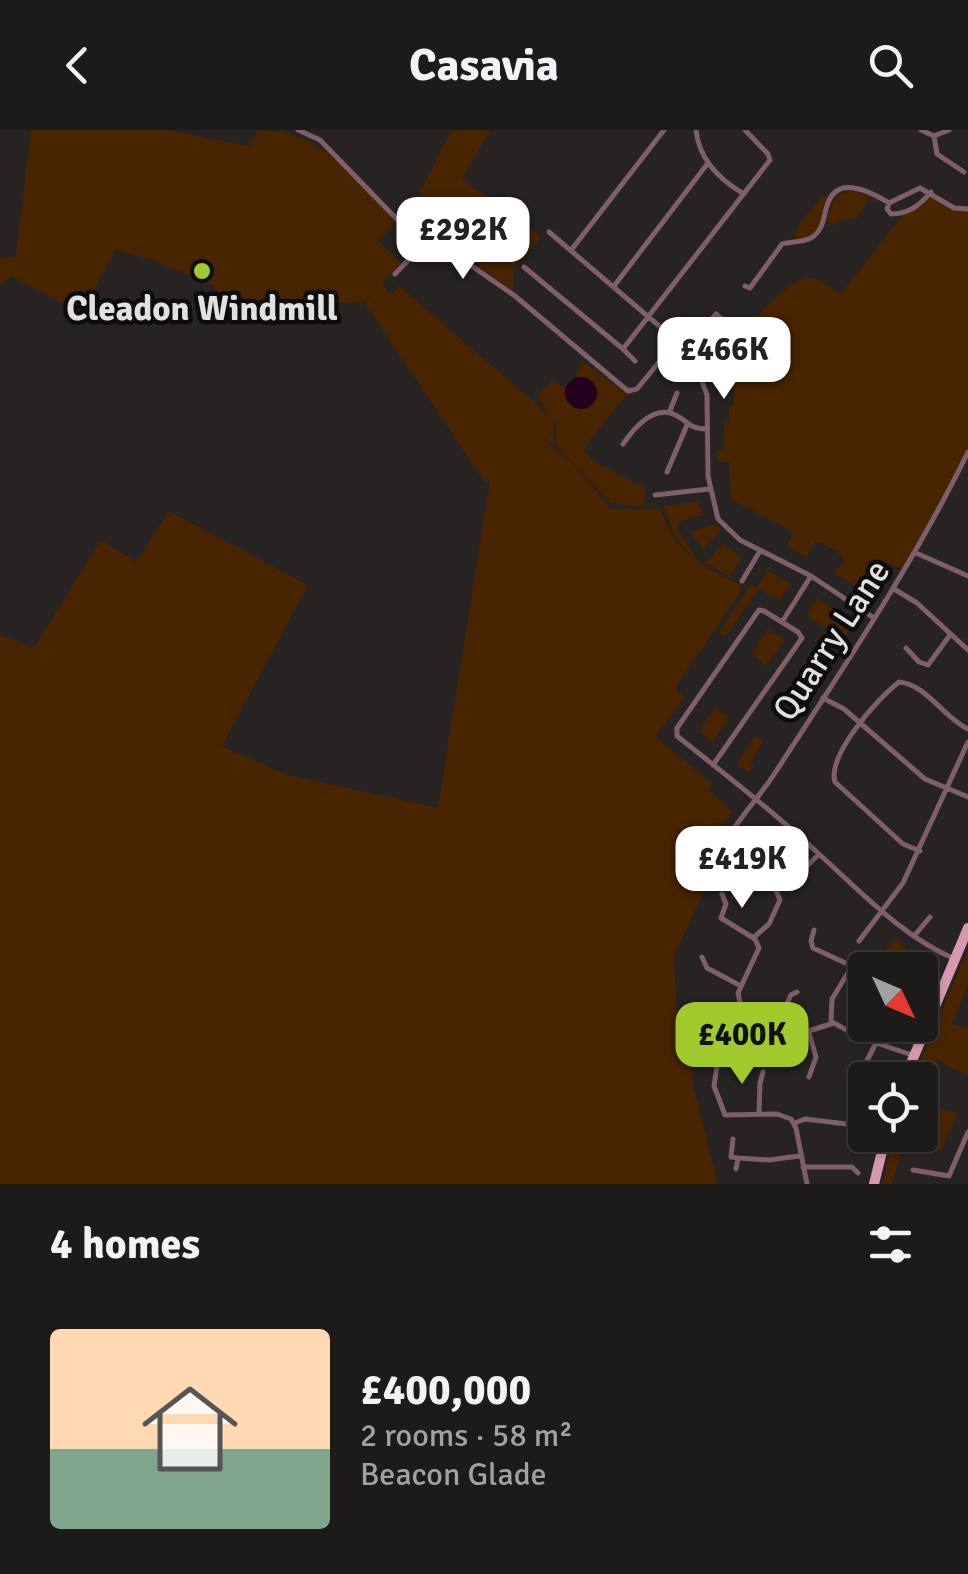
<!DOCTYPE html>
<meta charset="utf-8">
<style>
body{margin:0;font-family:Signika,sans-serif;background:#252323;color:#f1f3f6;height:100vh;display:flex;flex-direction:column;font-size:38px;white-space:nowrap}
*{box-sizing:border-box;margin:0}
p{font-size:32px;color:#a0a1a2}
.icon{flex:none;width:55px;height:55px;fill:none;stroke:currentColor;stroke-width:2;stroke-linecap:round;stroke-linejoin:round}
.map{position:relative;height:1054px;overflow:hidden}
.panel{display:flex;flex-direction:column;background:#1d1a1a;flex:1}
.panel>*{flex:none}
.needle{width:65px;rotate:134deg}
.fabs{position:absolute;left:848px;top:822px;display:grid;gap:20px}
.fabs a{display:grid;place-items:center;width:90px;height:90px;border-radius:10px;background:#1d1a1a;box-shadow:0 2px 8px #0004,0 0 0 2px #3b3839;font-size:50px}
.price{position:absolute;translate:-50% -85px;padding:0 22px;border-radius:20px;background:#fff;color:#222;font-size:32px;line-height:65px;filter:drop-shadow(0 2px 5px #0008)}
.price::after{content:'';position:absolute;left:50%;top:60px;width:30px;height:22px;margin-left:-15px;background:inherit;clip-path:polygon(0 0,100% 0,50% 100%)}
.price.selected{background:#a0ca2c;color:#111}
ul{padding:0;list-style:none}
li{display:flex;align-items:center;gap:30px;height:250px;padding:0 50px}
li span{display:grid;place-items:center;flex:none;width:280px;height:200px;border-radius:10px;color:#555}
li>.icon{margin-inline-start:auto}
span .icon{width:120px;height:120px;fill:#fffc;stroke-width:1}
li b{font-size:42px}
h2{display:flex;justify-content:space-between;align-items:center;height:120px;padding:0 50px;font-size:42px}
header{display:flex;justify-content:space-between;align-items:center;height:130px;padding:0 50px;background:#1d1a1a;font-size:45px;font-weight:700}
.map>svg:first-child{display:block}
.green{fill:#492400}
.water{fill:#22001e}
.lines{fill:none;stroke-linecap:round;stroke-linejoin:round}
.street{stroke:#7d5e69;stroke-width:5}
.primary{stroke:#d798af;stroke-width:10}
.poi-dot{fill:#a0ca2c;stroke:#0e0d0d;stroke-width:4}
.labels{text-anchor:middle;stroke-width:9;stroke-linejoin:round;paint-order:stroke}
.poi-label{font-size:35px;font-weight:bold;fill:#e3e0e0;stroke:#0e0d0d}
.street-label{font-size:35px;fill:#e3e0e0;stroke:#0e0d0d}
</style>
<header><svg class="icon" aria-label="back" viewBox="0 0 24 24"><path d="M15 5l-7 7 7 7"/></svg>Casavia<svg class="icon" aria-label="search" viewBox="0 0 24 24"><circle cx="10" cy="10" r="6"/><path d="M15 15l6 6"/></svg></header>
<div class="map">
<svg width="968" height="1054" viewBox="0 0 968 1054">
<rect width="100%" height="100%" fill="#272323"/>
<path class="green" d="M31 0H167L249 16 259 0C324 0 354 49 396 92L378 111 401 133 382 153 389 164 394 163 399 156 549 285 537 265 551 251 566 258V269L598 265 593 251 575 248 582 231 627 264 586 315 585 322 594 332 645 358 644 377 611 373 555 314 557 297 554 290 553 314 536 303 571 332 611 379H660C681 430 698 432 744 457L675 558 685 567 655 607 713 654 709 661 733 682 727 690C717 693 709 697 709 709L718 718 712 728 717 733 674 826 678 909 686 908 694 958 718 1054H0V505L34 518 101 410 136 432 169 381 308 455 222 616 284 644 438 678 490 351H484L365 173 376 160 363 173 252 170 216 187 214 156 153 130 116 120 81 183 12 146 0 156V128L16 127Z
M452 0H490L462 49 541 107 513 140V161L478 137 493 115 475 100 471 103C456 93 446 94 436 110L433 109 446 80 428 70 415 96 406 89Z
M853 60 871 67 856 89 839 90 835 96 826 90C830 74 835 62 853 60Z
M824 65 828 68C822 87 820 107 796 109L794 104C803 88 813 77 824 65Z
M931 65 953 80 968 81V318L935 383 902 439 881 430 865 454 874 460 871 466 834 443 845 431 836 420 815 411 806 427 787 416 793 402 731 369 729 332H718L717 321 724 320V292L729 291V276L733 275 735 235 758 198 756 187C770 174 796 141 819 150 826 153 834 160 841 164L902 86Z
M716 187 728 201 693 221 692 217Z
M699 371 702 385 678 392 679 402 699 430C677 417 672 399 664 376Z
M716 394 721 400 703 419 690 402Z
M723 414 742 427 730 446 705 433Z
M767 440 791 453 780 470 758 459 726 506 719 503 751 454 757 457Z
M817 468 854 492 842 510 833 504 808 542 804 540 795 551 793 549 827 499 807 486Z
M768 499 785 510 766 536 752 523Z
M715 577 729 587 713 612 699 602Z
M756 605 763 612 750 633 754 636 749 643 737 633Z
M895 809 925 833 920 840H898L882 823Z
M968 819V854L952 894 968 898V946L937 930 920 969V950H912Z
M920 971 957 984 940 1022 906 1009 892 1054H883L894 1005H920Z"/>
<path class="water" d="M565 263a16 16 0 1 1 32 0a16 16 0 1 1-32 0Z"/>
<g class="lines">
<path class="street" d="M298 0 320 10 420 113 440 114 515 166 628 261 637 259 677 210
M696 0C699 29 720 50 744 64
M921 0 934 6 937 24 964 42
M934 6 949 0
M889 73 887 79 891 84C909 84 920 75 931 62
M549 102 692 224 707 265 708 346 718 389 740 410 811 446 874 488
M572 119 664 0
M524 137 623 219 770 30 768 24 745 0
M395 144 416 122 420 113
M614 156 708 33
M745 156 750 158 782 114C793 111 805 113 814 106 824 98 823 87 827 76 836 44 870 61 889 73L920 58 954 78 968 79
M735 200 753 192
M687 218 716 184 735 200 692 224
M623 219 635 231
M665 224 676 234 696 233
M669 283 677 263
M623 314C632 301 650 278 670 283 686 287 686 299 707 299
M667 342 687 295
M655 365 709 359
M916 423 968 446
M742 451 760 421
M894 459 917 473 968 520
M782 492 811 446
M906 518 919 532 928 535 950 505
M823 568 844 579 925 649 968 667
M713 635 802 508 798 502 764 481 759 480 677 598V606C726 645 775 683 820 725 861 762 903 807 955 829
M722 717C737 690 758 669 775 643 843 538 913 435 968 322
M920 721 903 714 835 652C827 625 878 568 899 552 926 554 944 588 968 599
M798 745 819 724
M722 764 726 774 721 788 755 809 759 818 738 863 743 887 784 905H796L834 893 859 907 912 925
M814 800 811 811 813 818 852 836 865 846
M915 805 930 787
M753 808 769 794 780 770 772 751 775 745
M859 811 903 753 968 612
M702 827 707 838 741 856
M706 886 722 888 740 880
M831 892 832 869 852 836
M774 900 791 865 797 862
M808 900 816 927 809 947
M717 936 714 956 725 985 777 984 791 989 796 998 807 1054
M865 957 859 946 876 913
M759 983 760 953 763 942
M795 993 805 989 863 996
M733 1009 731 1027 738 1028
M803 1037H852L858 1043
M736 1039 738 1028 769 1030 799 1026
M913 1040 949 1046 968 1002"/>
<path class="primary" d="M904 950 968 798
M874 1054 886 1005"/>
</g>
<circle class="poi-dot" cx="202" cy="141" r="10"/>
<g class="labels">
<g class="poi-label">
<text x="202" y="190">Cleadon Windmill</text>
</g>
<g class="street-label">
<text transform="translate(831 510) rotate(-57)" y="12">Quarry Lane</text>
</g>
</g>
</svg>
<div class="fabs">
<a><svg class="needle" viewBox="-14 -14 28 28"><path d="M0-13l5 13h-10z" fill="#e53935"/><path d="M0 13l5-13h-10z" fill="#a0a1a2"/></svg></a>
<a><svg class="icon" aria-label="locate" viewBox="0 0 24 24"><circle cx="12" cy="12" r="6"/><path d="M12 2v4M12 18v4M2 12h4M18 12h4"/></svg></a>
</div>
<b class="price" style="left:463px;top:152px">£292K</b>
<b class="price" style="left:724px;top:272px">£466K</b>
<b class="price" style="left:742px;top:781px">£419K</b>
<b class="price selected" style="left:742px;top:957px">£400K</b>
</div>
<section class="panel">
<h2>4 homes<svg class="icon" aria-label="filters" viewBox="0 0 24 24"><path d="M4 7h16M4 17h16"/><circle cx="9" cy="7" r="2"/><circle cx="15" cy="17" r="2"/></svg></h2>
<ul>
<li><span style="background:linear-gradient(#ffd9b3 60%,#7fa58c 0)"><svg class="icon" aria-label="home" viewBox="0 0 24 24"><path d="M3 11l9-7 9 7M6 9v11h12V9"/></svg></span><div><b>£400,000</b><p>2 rooms · 58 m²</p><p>Beacon Glade</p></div></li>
</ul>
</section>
